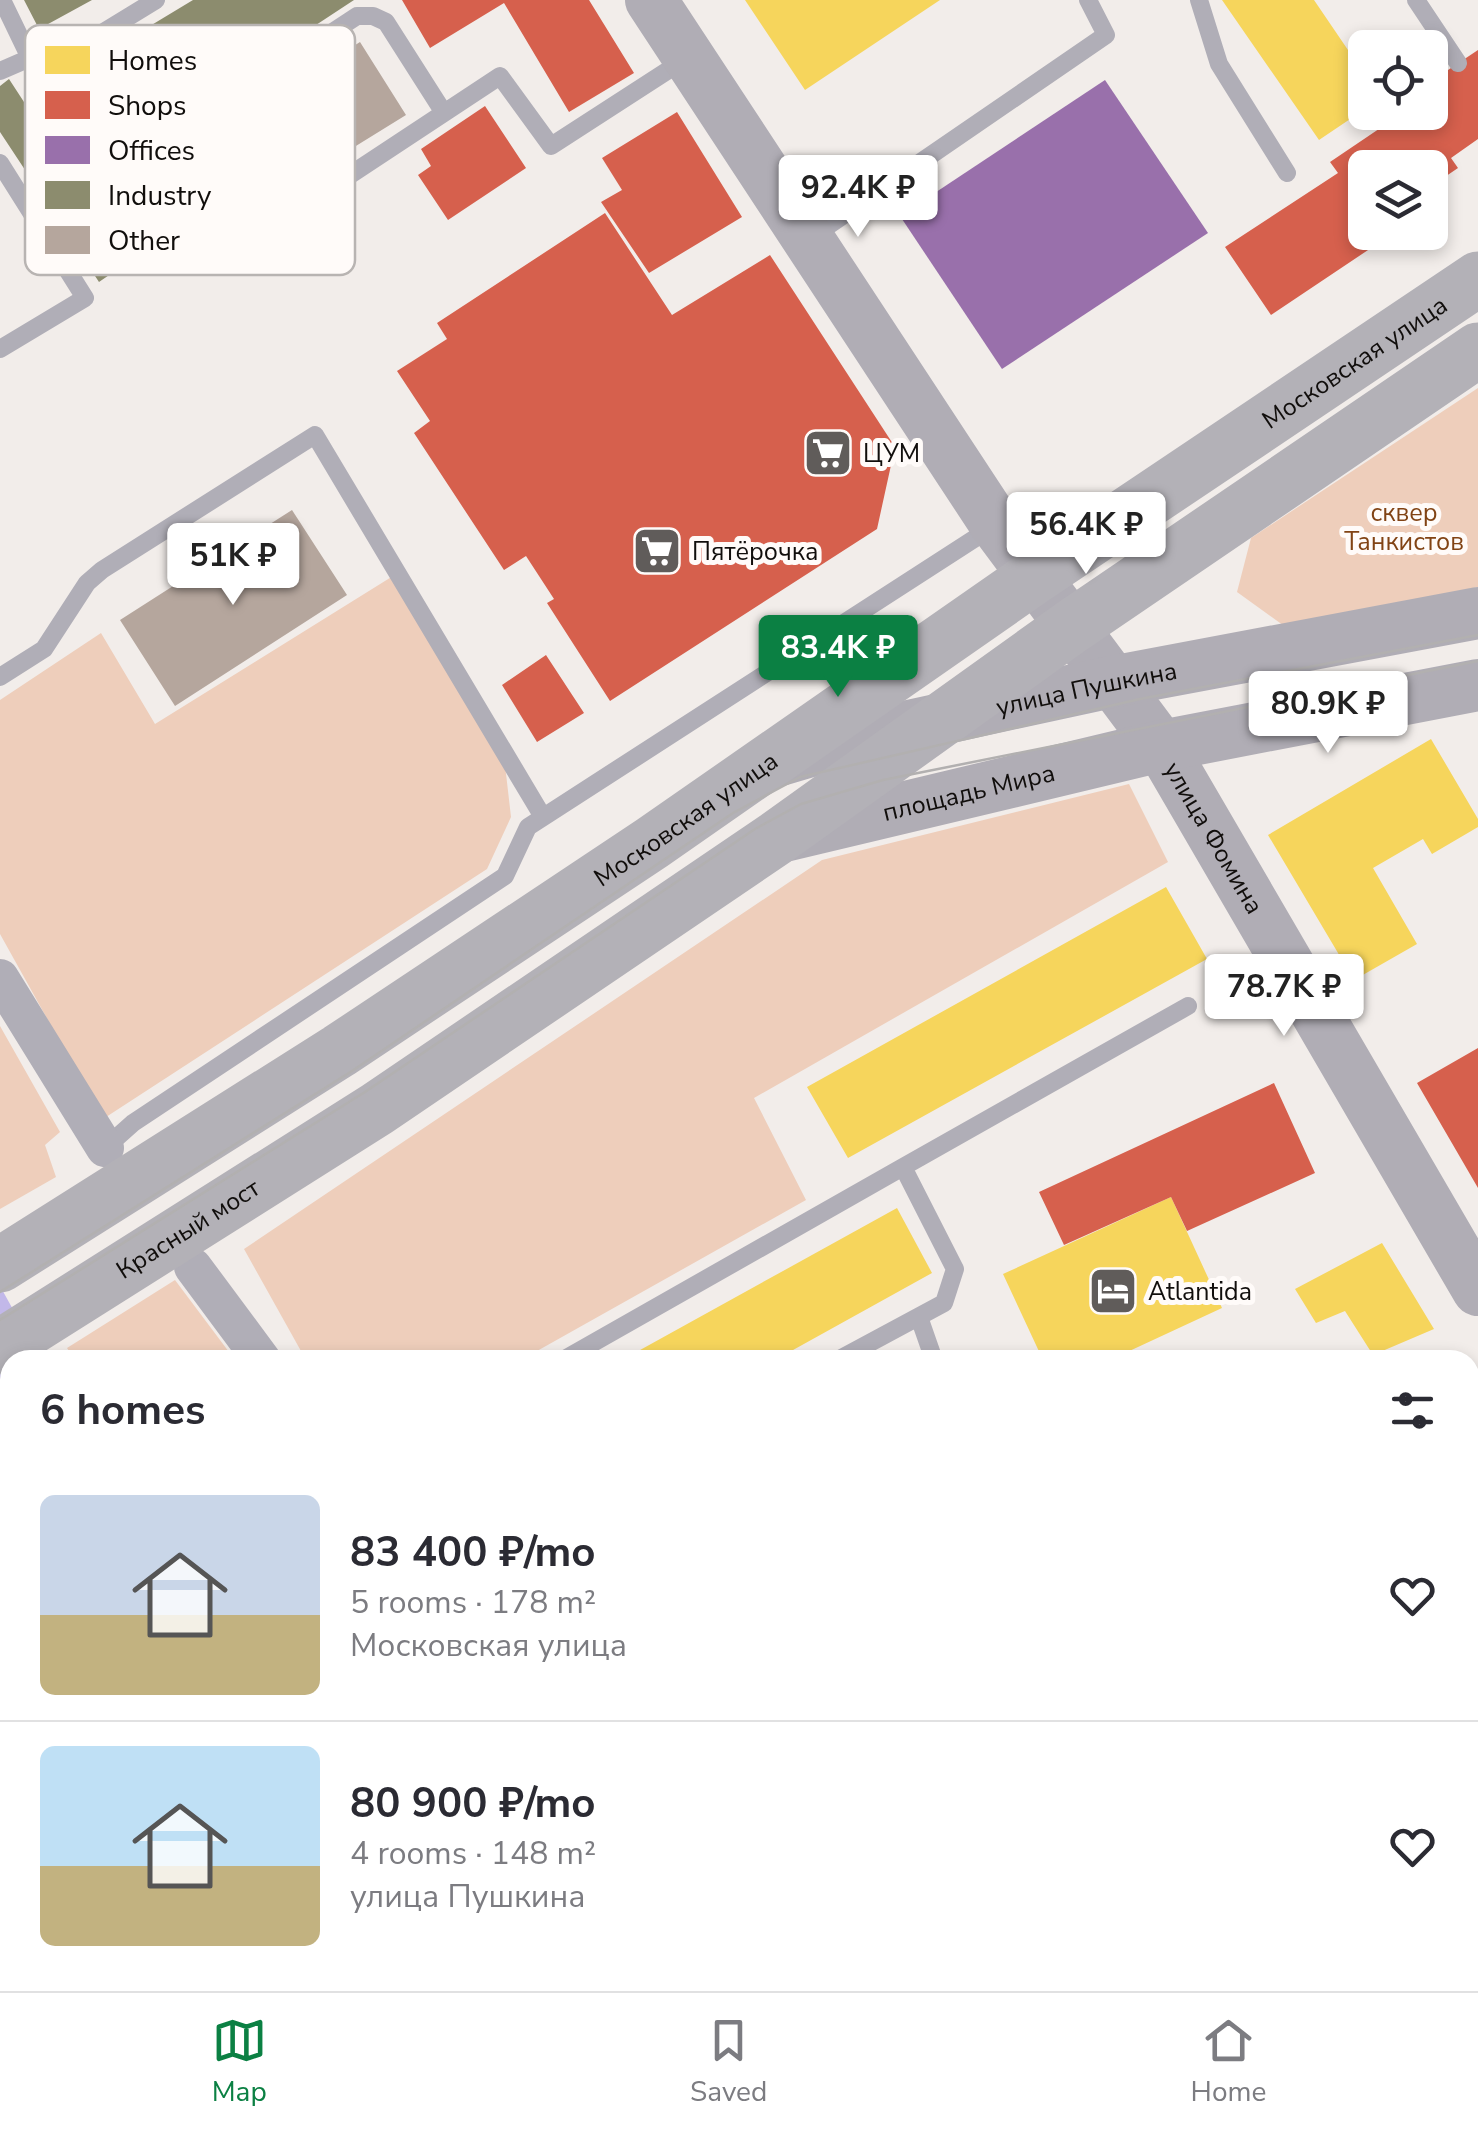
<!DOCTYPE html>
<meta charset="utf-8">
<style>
body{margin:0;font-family:"Nunito Sans",sans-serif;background:#f7f7f7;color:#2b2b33;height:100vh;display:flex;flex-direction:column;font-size:38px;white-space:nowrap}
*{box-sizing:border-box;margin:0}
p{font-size:32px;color:#7c7c81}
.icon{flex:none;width:55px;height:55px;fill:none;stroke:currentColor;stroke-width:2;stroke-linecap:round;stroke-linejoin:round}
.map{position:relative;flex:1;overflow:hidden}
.details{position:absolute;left:0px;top:1350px;width:1480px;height:642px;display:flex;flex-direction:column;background:#fff;border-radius:30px 30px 0 0;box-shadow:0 5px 15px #0003}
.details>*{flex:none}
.controls{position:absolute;left:1348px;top:30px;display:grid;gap:20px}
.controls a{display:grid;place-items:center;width:100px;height:100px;border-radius:15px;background:#fff;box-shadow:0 5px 15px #0003;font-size:50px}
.price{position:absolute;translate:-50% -85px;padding:0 22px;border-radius:10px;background:#fff;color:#222;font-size:32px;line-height:65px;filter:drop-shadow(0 2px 5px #0008)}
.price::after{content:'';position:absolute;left:50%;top:60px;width:30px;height:22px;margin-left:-15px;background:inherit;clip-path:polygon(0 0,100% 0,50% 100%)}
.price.active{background:#0b8043;color:#fff}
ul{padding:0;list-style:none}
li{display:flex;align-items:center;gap:30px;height:250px;padding:0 40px}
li+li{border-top:2px solid #e1e1e2}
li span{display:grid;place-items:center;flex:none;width:280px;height:200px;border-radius:15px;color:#555}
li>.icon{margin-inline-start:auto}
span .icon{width:120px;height:120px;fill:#fffc;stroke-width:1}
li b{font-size:42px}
h2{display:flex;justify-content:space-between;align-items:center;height:120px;padding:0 40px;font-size:42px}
.tab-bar{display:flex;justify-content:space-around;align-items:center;height:140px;border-top:2px solid #e1e1e2;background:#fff;font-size:28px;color:#7c7c81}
.tab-bar a{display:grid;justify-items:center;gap:5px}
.tab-bar .active{color:#0b8043}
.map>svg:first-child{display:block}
.green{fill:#eecebb}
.water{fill:#c2b8e9}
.homes{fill:#f6d55c}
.shops{fill:#d6604d}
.offices{fill:#9970ab}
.industry{fill:#8c8c6e}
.building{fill:#b5a69d}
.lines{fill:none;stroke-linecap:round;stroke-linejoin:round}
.lane{stroke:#b0aeb7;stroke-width:18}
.street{stroke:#b0aeb7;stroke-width:38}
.secondary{stroke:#b0adb5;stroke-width:52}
.primary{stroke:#b3b1b7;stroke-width:55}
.tram{stroke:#b2b0b0;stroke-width:2.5}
.labels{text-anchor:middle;stroke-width:10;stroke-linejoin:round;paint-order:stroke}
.street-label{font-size:25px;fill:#110e0c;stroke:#fffbf9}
.poi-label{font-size:25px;fill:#110e0c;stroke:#fffbf9;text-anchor:start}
.park-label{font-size:25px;fill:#814314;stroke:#fffbf9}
.key{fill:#fffbf9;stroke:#b8b4b2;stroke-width:2.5}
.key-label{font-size:28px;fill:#110e0c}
</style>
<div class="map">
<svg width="1478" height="1991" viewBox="0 0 1478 1991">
<rect width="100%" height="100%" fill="#f2edea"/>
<path class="green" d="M1478 388V587L1287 628 1237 592 1251 538Z
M393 576 505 765 511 817 487 869 103 1119 0 934V700L101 633 155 724Z
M1129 784 1168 862 754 1098 806 1200 521 1360H306L244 1249 822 860Z
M0 1026 60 1132 45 1145 56 1177 0 1209Z
M175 1280 235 1360H75L67 1348Z"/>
<path class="water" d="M0 1286 41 1360H10V1982H382L386 1991H0Z"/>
<path class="homes" d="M745 0H940L805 90Z
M1222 0H1314L1365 75V109L1319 140Z
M1431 739 1478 819V827L1432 854 1423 839 1373 868 1417 944 1354 980 1268 835Z
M1166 887 1207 959 848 1158 807 1087Z
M1171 1197 1222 1308 1110 1360H1043L1003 1274Z
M897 1208 932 1273 775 1360H622Z
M1382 1243 1434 1329 1373 1355 1345 1311 1316 1323 1295 1289Z
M1470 1397 1478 1412V1543L1470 1547Z
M670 1982H884L889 1991H674Z
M1001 1982H1156L1139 1991H961Z"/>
<path class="shops" d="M402 0H589L634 73 569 112 504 3 430 48Z
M1478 50V139L1451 158 1458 168 1430 187V168H1365V232H1378L1383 240 1271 315 1225 247 1338 173 1330 162 1404 112H1430V82Z
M485 106 526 168 448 220 418 175 431 166 421 149Z
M677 112 742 217 649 273 601 202 622 190 602 158Z
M605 213 672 315 770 255 895 447 877 529 610 701 547 603 554 599 526 556 504 570 414 433 430 421 397 371 447 339 437 323Z
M546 655 584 713 537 742 502 685Z
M1478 1048V1188L1417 1083Z
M1274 1083 1315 1173 1187 1231 1171 1197 1064 1245 1039 1192Z
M1478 1609V1780L1470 1784V1613Z
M1478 1842V1900L1470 1905V1846Z"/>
<path class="offices" d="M1105 80 1208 233 1002 369 900 216Z"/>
<path class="industry" d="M24 0H92L39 29Z
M193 0H354L114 158 163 238 99 282 0 132V86L9 79 24 102Z"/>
<path class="building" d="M360 42 406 115 225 227 179 155Z
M292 510 347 595 175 706 120 620Z"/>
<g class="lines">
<path class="lane" d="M2 0 30 58
M1199 0 1219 64 1287 173
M1416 0 1458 63
M0 71 30 58 58 60 156 0
M0 163 85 298 0 349
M132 164 357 16H373L386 22 444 113
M294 212 500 76 551 146 684 60
M813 236 1106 35 1088 0
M0 677 44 649 87 583 102 570 315 435 543 817
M105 1148 133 1123 505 876 528 827 991 528
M903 1167 1188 1006
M919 1317 934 1360
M563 1360 903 1167 955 1269 944 1303 838 1360
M1455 1991 1478 1979"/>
<path class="street" d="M0 978 105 1148
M193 1267 262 1360
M550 1982 555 1991"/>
<g class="secondary">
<path id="s1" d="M651 0 996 525 1161 746 1478 1290"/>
<path id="s2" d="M780 760 854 738 1111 682 1478 613"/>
<path id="s3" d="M776 838 1161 746 1478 685"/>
</g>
<g class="primary">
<path id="s4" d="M0 1265 339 1051 652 843 1034 577 1478 279"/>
<path id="s5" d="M0 1347 377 1109 775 839 1071 627 1478 350"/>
</g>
<path class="tram" d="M0 1292 352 1071 733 813 800 777 1140 699 1478 635
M0 1320 365 1092 755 829 801 804 883 780 1478 661"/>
</g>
<defs>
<g id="supermarket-square" transform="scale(2.5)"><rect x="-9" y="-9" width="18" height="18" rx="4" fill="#605c5a" stroke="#fffbf9"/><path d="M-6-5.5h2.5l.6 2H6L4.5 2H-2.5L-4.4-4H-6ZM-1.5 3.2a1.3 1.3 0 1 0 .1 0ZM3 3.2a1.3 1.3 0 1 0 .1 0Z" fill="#fff"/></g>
<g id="hotel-square" transform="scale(2.5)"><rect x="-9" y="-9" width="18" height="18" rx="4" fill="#605c5a" stroke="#fffbf9"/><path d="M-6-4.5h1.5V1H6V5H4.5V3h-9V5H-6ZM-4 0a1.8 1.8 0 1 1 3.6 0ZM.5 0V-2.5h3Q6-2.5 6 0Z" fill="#fff"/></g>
</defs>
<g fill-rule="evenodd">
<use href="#supermarket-square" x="828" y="453"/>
<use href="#supermarket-square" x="657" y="551"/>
<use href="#hotel-square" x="1113" y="1291"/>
</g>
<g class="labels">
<g class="street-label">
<text dy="9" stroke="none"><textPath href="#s4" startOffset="1628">Московская улица</textPath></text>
<text dy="9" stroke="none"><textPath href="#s2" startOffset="315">улица Пушкина</textPath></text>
<text dy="9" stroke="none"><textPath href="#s3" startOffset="198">площадь Мира</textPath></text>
<text dy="9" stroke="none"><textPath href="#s4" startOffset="818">Московская улица</textPath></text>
<text dy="9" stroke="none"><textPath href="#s1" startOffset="1010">улица Фомина</textPath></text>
<text dy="9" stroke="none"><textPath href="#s5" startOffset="222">Красный мост</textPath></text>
</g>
<g class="poi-label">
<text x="863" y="462">ЦУМ</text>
<text x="692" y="560">Пятёрочка</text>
<text x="1148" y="1300">Atlantida</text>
</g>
<g class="park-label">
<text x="1404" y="521">сквер<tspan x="1404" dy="29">Танкистов</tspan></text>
</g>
</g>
<rect x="25" y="25" width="330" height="250" rx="15" class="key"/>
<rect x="45" y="46" width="45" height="28" fill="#f6d55c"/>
<rect x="45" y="91" width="45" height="28" fill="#d6604d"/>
<rect x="45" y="136" width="45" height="28" fill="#9970ab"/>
<rect x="45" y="181" width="45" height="28" fill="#8c8c6e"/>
<rect x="45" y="226" width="45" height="28" fill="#b5a69d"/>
<g class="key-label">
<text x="108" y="70">Homes</text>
<text x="108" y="115">Shops</text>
<text x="108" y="160">Offices</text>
<text x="108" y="205">Industry</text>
<text x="108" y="250">Other</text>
</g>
</svg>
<div class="controls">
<a><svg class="icon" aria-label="locate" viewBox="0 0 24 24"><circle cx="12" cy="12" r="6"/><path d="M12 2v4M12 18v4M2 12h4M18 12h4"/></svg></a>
<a><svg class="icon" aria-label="layers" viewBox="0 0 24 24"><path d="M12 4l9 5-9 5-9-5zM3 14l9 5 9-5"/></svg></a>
</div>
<b class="price" style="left:858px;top:240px">92.4K ₽</b>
<b class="price" style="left:1086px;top:577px">56.4K ₽</b>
<b class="price" style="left:233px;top:608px">51K ₽</b>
<b class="price active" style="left:838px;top:700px">83.4K ₽</b>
<b class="price" style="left:1328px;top:756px">80.9K ₽</b>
<b class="price" style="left:1284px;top:1039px">78.7K ₽</b>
<section class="details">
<h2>6 homes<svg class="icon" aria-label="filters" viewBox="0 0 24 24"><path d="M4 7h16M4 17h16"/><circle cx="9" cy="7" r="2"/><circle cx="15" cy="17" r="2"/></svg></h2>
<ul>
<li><span style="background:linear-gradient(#c9d6e8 60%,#c2b280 0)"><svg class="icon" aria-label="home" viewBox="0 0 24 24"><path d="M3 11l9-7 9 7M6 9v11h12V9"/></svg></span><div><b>83 400 ₽/mo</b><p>5 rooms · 178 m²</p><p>Московская улица</p></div><svg class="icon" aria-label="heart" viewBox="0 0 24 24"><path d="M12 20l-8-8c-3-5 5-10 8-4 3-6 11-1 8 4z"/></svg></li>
<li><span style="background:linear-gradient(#bfe0f5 60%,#c2b280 0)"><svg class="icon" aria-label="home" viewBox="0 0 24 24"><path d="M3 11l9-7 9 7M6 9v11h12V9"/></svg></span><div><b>80 900 ₽/mo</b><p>4 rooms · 148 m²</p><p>улица Пушкина</p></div><svg class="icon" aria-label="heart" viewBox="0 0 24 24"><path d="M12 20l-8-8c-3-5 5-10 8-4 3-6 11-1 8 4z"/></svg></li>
</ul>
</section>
</div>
<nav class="tab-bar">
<a class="active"><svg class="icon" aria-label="map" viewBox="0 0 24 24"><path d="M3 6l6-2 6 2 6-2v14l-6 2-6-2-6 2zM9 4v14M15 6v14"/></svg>Map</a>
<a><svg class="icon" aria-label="saved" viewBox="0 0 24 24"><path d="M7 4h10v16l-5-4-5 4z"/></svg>Saved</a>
<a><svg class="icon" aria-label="home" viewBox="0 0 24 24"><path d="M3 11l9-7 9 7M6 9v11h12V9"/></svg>Home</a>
</nav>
